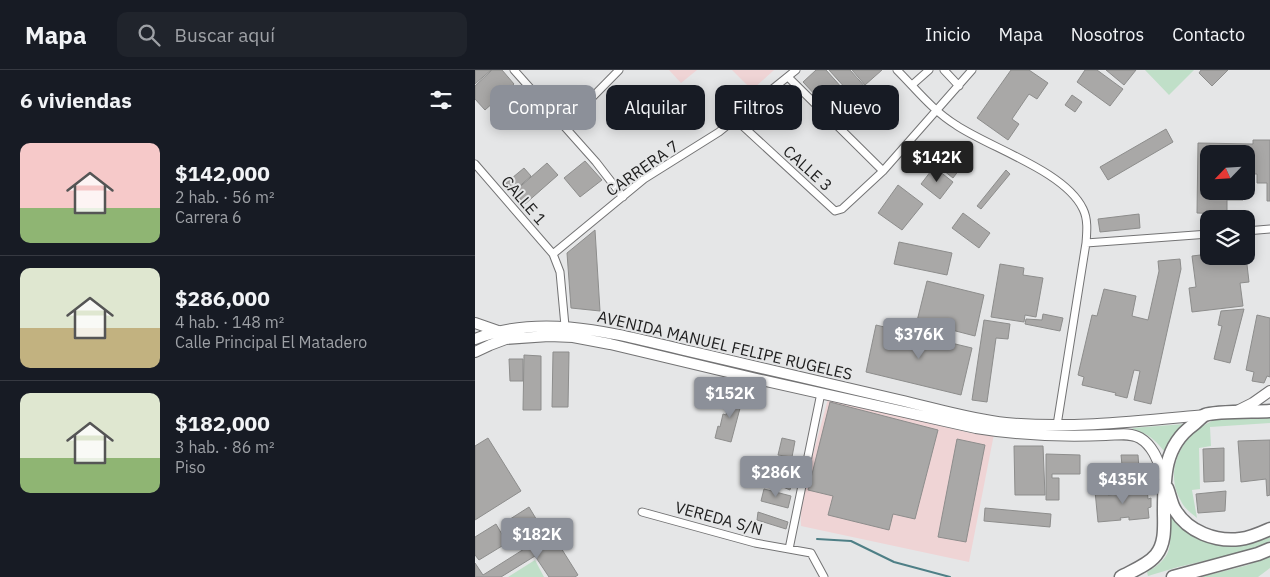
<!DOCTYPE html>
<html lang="es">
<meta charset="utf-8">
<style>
body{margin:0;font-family:"IBM Plex Sans",sans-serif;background:#20242c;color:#f1f3f6;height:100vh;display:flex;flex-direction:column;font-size:19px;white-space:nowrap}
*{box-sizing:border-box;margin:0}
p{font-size:16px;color:#9ea1a6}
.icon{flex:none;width:28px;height:28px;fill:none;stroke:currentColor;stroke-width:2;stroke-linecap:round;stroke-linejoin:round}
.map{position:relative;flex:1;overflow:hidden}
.sheet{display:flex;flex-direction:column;background:#171b24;width:475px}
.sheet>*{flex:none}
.hud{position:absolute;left:15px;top:15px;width:475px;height:45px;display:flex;gap:10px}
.needle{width:32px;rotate:245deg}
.tools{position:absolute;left:725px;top:75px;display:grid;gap:10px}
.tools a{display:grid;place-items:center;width:55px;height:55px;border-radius:10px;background:#171b24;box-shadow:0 2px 12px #0003;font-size:25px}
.price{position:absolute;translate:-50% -42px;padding:0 11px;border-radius:5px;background:#8c9099;color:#fff;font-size:16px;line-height:32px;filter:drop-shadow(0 1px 2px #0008)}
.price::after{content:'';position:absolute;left:50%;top:30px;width:15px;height:11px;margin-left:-8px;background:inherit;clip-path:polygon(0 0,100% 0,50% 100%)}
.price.on{background:#222;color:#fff}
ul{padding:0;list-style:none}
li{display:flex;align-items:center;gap:15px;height:125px;padding:0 20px}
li+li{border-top:1px solid #363941}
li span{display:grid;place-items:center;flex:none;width:140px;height:100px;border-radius:10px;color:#555}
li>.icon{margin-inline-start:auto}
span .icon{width:60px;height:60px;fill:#fffc;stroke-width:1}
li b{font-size:21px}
h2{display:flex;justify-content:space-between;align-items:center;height:60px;padding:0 20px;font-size:21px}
.chip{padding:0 18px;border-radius:10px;background:#171b24;box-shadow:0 2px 12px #0003;font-size:18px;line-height:45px}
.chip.on{background:#8c9099;color:#fff}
header{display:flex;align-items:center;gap:30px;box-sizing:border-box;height:70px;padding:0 25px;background:#171b24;border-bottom:1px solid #363941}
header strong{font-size:24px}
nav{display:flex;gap:28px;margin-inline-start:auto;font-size:18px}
.search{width:350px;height:45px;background:#20242c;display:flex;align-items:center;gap:12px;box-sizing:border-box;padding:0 18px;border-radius:10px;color:#9ea1a6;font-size:19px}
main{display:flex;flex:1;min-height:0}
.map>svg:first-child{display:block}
.commercial{fill:#efd4d5}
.green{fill:#c0dfc8}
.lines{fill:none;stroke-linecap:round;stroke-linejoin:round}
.stream{stroke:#4e7f86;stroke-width:2}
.building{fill:#a9a8a7;stroke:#8d8d8c}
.street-casing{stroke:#737374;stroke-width:9}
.secondary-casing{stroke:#737374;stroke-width:12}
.highway-casing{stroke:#737374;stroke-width:15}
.street{stroke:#fff;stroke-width:7}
.secondary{stroke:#fff;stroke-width:10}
.highway{stroke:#fff;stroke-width:12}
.labels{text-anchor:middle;stroke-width:4;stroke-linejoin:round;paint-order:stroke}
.street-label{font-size:16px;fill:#1e1e1e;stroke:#e5e6e7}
</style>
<header>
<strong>Mapa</strong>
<div class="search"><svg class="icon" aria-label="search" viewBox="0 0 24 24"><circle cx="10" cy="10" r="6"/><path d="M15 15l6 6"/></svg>Buscar aquí</div>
<nav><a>Inicio</a><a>Mapa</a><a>Nosotros</a><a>Contacto</a></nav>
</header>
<main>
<section class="sheet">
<h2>6 viviendas<svg class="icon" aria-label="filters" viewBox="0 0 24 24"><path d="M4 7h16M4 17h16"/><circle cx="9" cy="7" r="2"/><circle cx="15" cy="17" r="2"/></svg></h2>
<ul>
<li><span style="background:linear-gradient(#f6c9c9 65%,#8fb573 0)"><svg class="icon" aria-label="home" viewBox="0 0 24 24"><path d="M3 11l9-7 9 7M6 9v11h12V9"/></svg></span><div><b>$142,000</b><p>2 hab. · 56 m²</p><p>Carrera 6</p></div></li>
<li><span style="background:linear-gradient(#dfe7d0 60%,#c2b280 0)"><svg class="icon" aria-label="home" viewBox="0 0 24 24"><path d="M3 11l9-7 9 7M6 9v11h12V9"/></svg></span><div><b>$286,000</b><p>4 hab. · 148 m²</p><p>Calle Principal El Matadero</p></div></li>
<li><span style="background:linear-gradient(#dfe7d0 65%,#8fb573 0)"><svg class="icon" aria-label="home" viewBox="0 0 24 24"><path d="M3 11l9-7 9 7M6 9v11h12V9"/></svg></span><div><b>$182,000</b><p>3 hab. · 86 m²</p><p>Piso</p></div></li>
</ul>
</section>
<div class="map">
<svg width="795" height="507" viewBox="0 0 795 507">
<rect width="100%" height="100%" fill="#e5e6e7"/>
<path class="commercial" d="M194 0H222L206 13Z
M257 0H299L277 20Z
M353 329 496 363 519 364 494 492 326 456 325 432Z"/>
<path class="green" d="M670 0H719L694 25Z
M795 345V353L735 357 736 376 724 378 725 419 717 420 722 448C716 443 709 438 706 431 688 401 707 364 737 351 750 346 780 346 795 345Z
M710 354 695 369 689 381C678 367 672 364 656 358Z
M694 443C722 477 755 484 795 467V471L777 480 703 497 673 506 672 502C701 485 695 474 694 443Z
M795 485V498L783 507H725L773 495Z
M60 490 69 507H33Z"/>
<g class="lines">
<path class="stream" d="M342 469 376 471 419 492 475 507"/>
</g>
<path class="building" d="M0 0H16L0 14Z
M17 0H27L39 14 10 40 0 29V16Z
M341 0H351L376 28 358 44 328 12Z
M354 0H375L393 20 382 31Z
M377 0H407L390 15Z
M536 0H554L573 13 562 29 554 24 537 49 544 54 533 70 502 48Z
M610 0H622L648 19 635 36 602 12Z
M631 0H661L649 15Z
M726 0H753L737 16 724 3Z
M597 25 607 32 600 42 590 35Z
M691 59 698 72 633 110 625 97Z
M778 70H795V131H792V113H782V104H771V84H734V121H768V130H752V144L722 143 723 73 778 74Z
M465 85 484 100 478 108 459 93Z
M110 91 127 110 105 127 89 108Z
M72 93 83 105 50 134 39 122Z
M459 97 478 112 465 129 446 114Z
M49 98 56 106 38 122 31 113Z
M531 100 535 104 506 139 502 136Z
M423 115 448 134 427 160 403 143Z
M488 143 515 163 504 178 477 158Z
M664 144 665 158 625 162 623 149Z
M120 160 125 241 96 238 92 183Z
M424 172 477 183 472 205 419 194Z
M734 184V186H771L774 212 765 213 768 236 717 242 714 218 721 217 717 186Z
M705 189 706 199 676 334 659 330 665 301 659 300 652 328 640 325 641 323 607 315 609 307 603 305 617 245 622 246 629 219 661 226 657 246 673 250 684 201 683 191Z
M525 194 549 198 548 205 568 208 561 247 550 245 549 252 516 247Z
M452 211 509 225 500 266 442 251Z
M769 239 755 293 739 289 747 256 743 255 746 241Z
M568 244 588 248 585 261 550 254 551 249 567 250Z
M782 245 795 248V307L792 306 789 313 777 311 779 302 771 300Z
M509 250 535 254 533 269 521 268 512 332 497 330Z
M401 255 497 278 486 325 391 302Z
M78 282H94L93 337H77Z
M49 285 66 286V340H48Z
M34 289H48V311H35Z
M256 324 268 327 256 372 240 368 243 356 245 357 248 344 251 345Z
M355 332 463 360 440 449 418 444 414 460 353 445 358 426 333 420Z
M13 368 46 421 0 450V376Z
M307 368 320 371 317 387 303 385Z
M482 369 510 375 491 472 463 467Z
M795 370V425L792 426 791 409 766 412 763 371Z
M539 376H568L570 425H540Z
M749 378V411L729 412 728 379Z
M571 384 605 385V404H577V408H584V430H571Z
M646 385H663L665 413 649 416Z
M310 402 319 404 315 420 301 414 302 407 308 409Z
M672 417 673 429 676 428V437L673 438 674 448 654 450V447L645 448 646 450 623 452 620 421 632 420 633 425 651 423V419Z
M289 419 316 426 313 438 286 431Z
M751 421 750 441 723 443 721 424Z
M54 437 63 452 42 466 32 451Z
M510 438 576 444 575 457 509 451Z
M283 442 313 452 311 459 282 450Z
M21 454 32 473 4 490 0 485V467Z
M76 462 103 505 100 507H74L60 486 26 507H0V493L8 505Z"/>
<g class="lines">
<g class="street-casing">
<path id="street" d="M39 0 121 92 148 127
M422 0C441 19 458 41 481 55 515 78 590 101 608 139 613 149 612 161 611 173L582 355
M469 0 484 16
M313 7 408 101
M437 15 454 0
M260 49 360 141 367 139 408 101 497 0
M89 56 144 0
M0 94 78 184 85 202 90 256
M771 161 795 159
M611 173 734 164
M78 184 169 109 244 62 321 0
M167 442 280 473 336 483 349 507
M314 479 346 323"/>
</g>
<g class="secondary-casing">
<path id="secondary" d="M0 253 23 261
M0 269C71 241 147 266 218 282 287 298 355 314 424 330 459 338 495 349 531 353 597 359 664 351 730 345
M0 282 15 275 31 269 74 266 98 267 135 274 282 309 501 358C544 365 588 367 631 365 642 365 655 362 665 368 680 377 684 395 690 410
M762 341 778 333 795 321"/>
</g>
<g class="highway-casing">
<path id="highway" d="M692 418C695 425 696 434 700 440 713 462 741 472 765 469 775 468 786 463 795 459
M646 507C657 501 673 495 681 485 691 473 689 455 689 441 689 407 689 376 718 355 722 352 726 347 730 345 740 341 782 342 795 341
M698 507 783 484 795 479"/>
</g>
<use href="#street" class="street"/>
<use href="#secondary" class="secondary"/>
<use href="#highway" class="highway"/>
</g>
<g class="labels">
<g class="street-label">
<text transform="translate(167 98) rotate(-35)" y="6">CARRERA 7</text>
<text transform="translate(333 98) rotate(42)" y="6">CALLE 3</text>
<text transform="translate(49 130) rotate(49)" y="6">CALLE 1</text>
<text transform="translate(250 275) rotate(13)" y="6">AVENIDA MANUEL FELIPE RUGELES</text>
<text transform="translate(244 448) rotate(15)" y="6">VEREDA S/N</text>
</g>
</g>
</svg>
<div class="tools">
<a><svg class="needle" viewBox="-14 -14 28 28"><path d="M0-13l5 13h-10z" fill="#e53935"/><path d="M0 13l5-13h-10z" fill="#9ea1a6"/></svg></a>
<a><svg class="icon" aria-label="layers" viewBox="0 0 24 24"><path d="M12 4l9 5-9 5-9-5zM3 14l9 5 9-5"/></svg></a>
</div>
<b class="price on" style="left:462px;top:113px">$142K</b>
<b class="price" style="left:444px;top:290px">$376K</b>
<b class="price" style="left:255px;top:349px">$152K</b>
<b class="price" style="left:301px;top:428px">$286K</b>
<b class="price" style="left:648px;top:435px">$435K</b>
<b class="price" style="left:62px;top:490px">$182K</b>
<div class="hud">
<a class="chip on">Comprar</a>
<a class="chip">Alquilar</a>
<a class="chip">Filtros</a>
<a class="chip">Nuevo</a>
</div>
</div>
</main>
